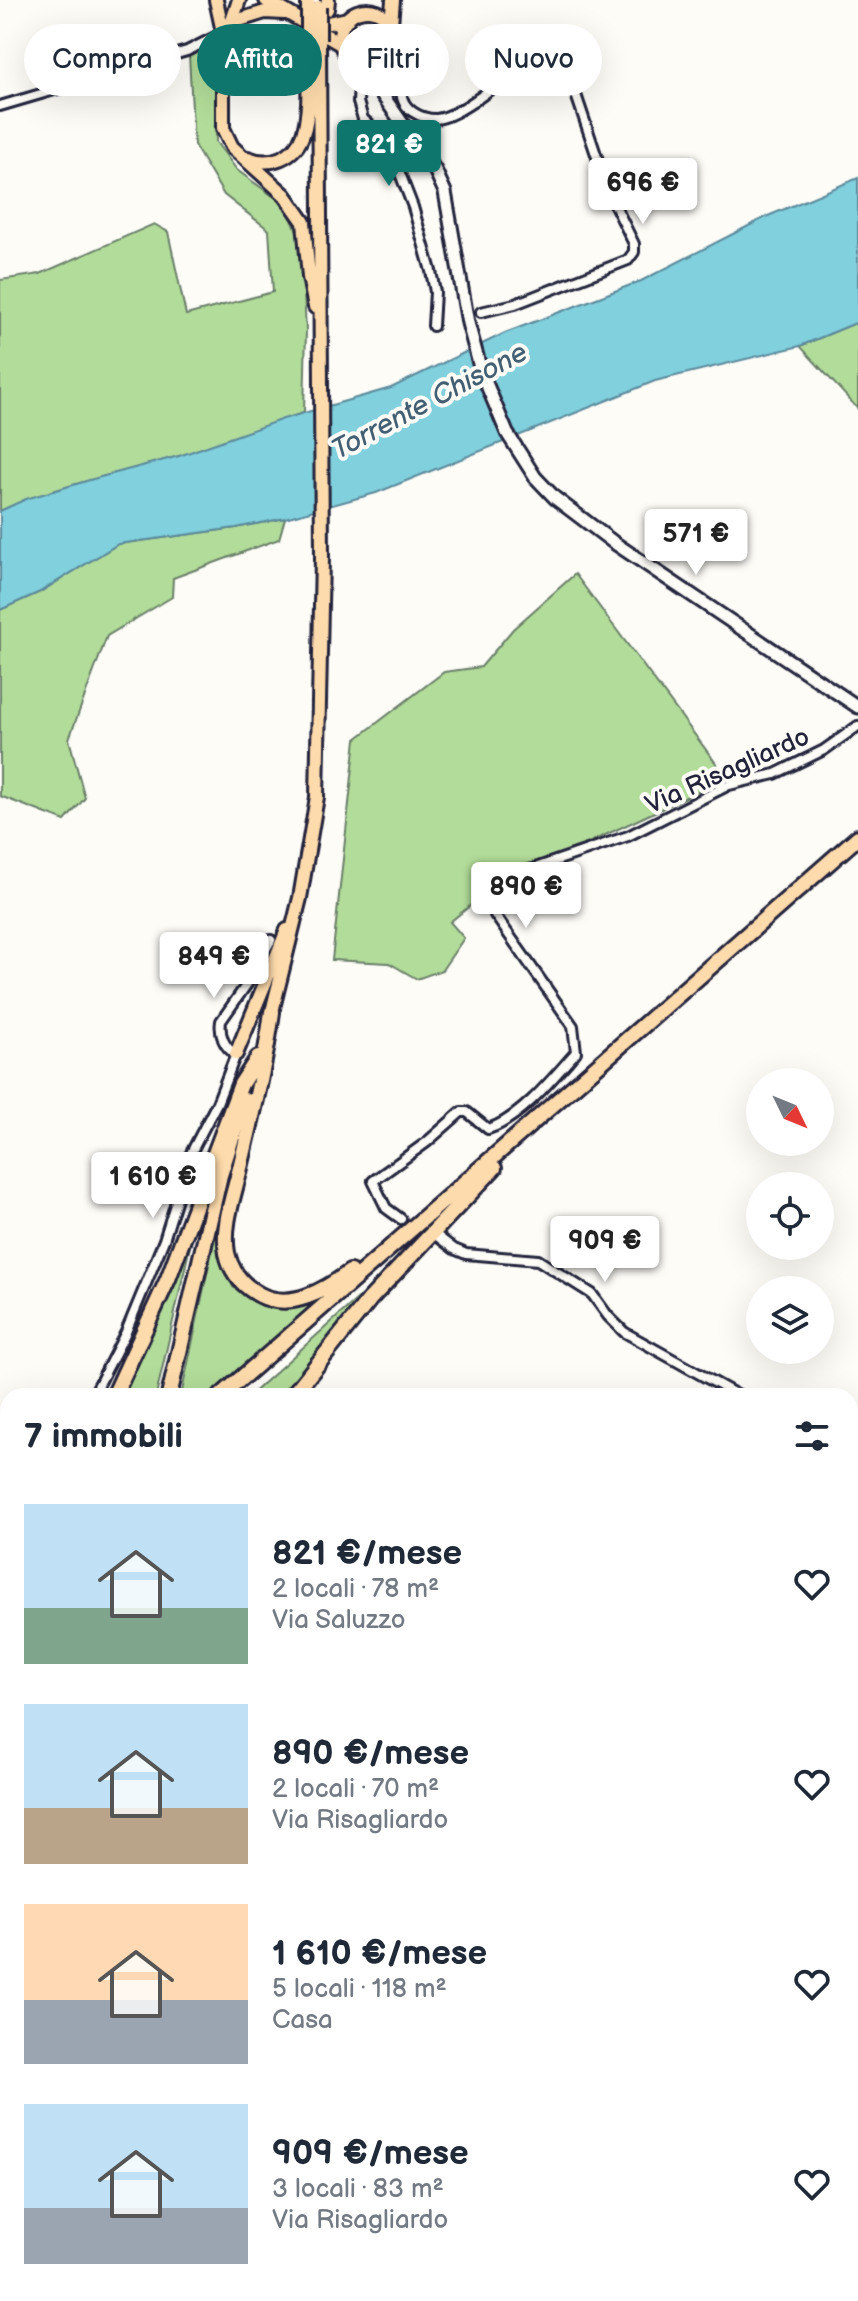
<!DOCTYPE html>
<html lang="it">
<meta charset="utf-8">
<style>
body{margin:0;font-family:"Balsamiq Sans",sans-serif;background:#f6f6f7;color:#1f2937;height:100vh;display:flex;flex-direction:column;font-size:30px;white-space:nowrap}
*{box-sizing:border-box;margin:0}
p{font-size:26px;color:#747a83}
.icon{flex:none;width:44px;height:44px;fill:none;stroke:currentColor;stroke-width:2;stroke-linecap:round;stroke-linejoin:round}
.map{position:relative;flex:1;overflow:hidden}
.details{position:absolute;left:0px;top:1388px;width:858px;height:914px;display:flex;flex-direction:column;background:#fff;border-radius:24px 24px 0 0;box-shadow:0 8px 32px #0002}
.details>*{flex:none}
.top-card{position:absolute;left:24px;top:24px;width:810px;height:72px;display:flex;gap:16px}
.needle{width:52px;rotate:133deg}
.fabs{position:absolute;left:746px;top:1068px;display:grid;gap:16px}
.fabs a{display:grid;place-items:center;width:88px;height:88px;border-radius:50%;background:#fff;box-shadow:0 8px 32px #0002;font-size:40px}
.price{position:absolute;translate:-50% -68px;padding:0 18px;border-radius:8px;background:#fff;color:#222;font-size:26px;line-height:52px;filter:drop-shadow(0 2px 4px #0008)}
.price::after{content:'';position:absolute;left:50%;top:48px;width:24px;height:18px;margin-left:-12px;background:inherit;clip-path:polygon(0 0,100% 0,50% 100%)}
.price.selected{background:#0f766e;color:#fff}
ul{padding:0;list-style:none}
li{display:flex;align-items:center;gap:24px;height:200px;padding:0 24px}
li span{display:grid;place-items:center;flex:none;width:224px;height:160px;border-radius:0px;color:#555}
li>.icon{margin-inline-start:auto}
span .icon{width:96px;height:96px;fill:#fffc;stroke-width:1}
li b{font-size:34px}
h2{display:flex;justify-content:space-between;align-items:center;height:96px;padding:0 24px;font-size:34px}
.chip{padding:0 28px;border-radius:36px;background:#fff;box-shadow:0 8px 32px #0002;font-size:28px;line-height:72px}
.chip.selected{background:#0f766e;color:#fff}
.map>svg:first-child{display:block}
.green{fill:#b2dc99;stroke:#6a7f6a;stroke-width:2}
.water{fill:#81d0dd;stroke:#5b8a9c;stroke-width:2}
.lines{fill:none;stroke-linecap:round;stroke-linejoin:round}
.street-casing{stroke:#22223b;stroke-width:14}
.secondary-casing{stroke:#22223b;stroke-width:17}
.primary-casing{stroke:#22223b;stroke-width:18}
.highway-casing{stroke:#22223b;stroke-width:20}
.street{stroke:#fdfcf7;stroke-width:8}
.secondary{stroke:#fdfcf7;stroke-width:11}
.primary{stroke:#fedbac;stroke-width:12}
.highway{stroke:#fedbac;stroke-width:14}
.primary-bridge-casing{stroke:#22223b;stroke-width:18;stroke-linecap:butt}
.primary-bridge{stroke:#fedbac;stroke-width:12}
.labels{text-anchor:middle;stroke-width:8;stroke-linejoin:round;paint-order:stroke}
.street-label{font-size:26px;fill:#22223b;stroke:#fdfcf7}
.water-label{font-size:28px;font-style:italic;fill:#435f74;stroke:#fdfcf7}
</style>
<div class="map">
<svg width="858" height="2301" viewBox="0 0 858 2301">
<rect width="100%" height="100%" fill="#fdfcf7"/>
<filter id="ink" filterUnits="userSpaceOnUse"><feTurbulence type="fractalNoise" baseFrequency=".0125" numOctaves="2"/><feDisplacementMap in="SourceGraphic" scale="16" xChannelSelector="R" yChannelSelector="G"/><feConvolveMatrix kernelMatrix="1 2 1 2 8 2 1 2 1" color-interpolation-filters="sRGB"/></filter>
<g filter="url(#ink)">
<path class="green" d="M215 49 216 142 237 170 285 205 301 239 306 330 304 413C261 426 220 445 176 457 117 474 56 486 0 511V280L40 274 154 224 168 232 186 315 273 292 269 230 224 195 194 145 189 55Z
M858 322V409L800 346Z
M285 518 279 539 173 578 172 597 107 636 69 739 85 798 65 821 0 796V610L40 592 118 544 236 528Z
M575 574 727 778 586 844 517 868 450 922 464 938 442 970 417 979 389 963 332 960 356 739 444 672 481 667 513 629Z
M221 1208 219 1246 233 1287 262 1306 294 1305 324 1295 210 1396H181Z
M193 1233 156 1396H123Z
M376 1282 331 1333 286 1396H249Z
M8 1640V1809L0 1808V1652Z
M0 1827 8 1828V2045L0 2026Z"/>
<path class="water" d="M858 178V322L800 346 655 381 376 493 285 518 236 528 118 544 40 592 0 610V511L26 499 93 479 179 456 283 419 391 388 505 333 641 281 768 216Z"/>
<g class="lines">
<g class="street-casing">
<path id="street" d="M394 36 410 39 416 51C409 71 389 96 413 112 419 116 428 119 436 119 465 117 525 60 549 41L562 53 609 193 634 244V252L628 260 515 304 481 312
M360 64 358 102 363 119 377 131 394 158 413 207 431 271 435 292 433 326
M0 106 187 51 223 33
M401 1219 386 1208 373 1181 427 1142 461 1112H467L488 1129C520 1119 554 1077 576 1052L573 1026 495 915 492 895 512 876 628 836 729 785 775 774 824 750 858 726
M437 1236 454 1249 466 1254 538 1260 592 1294 608 1316 624 1332 739 1396
M93 1396 126 1332 164 1240 191 1153 217 1103 236 1054C224 1048 219 1034 221 1021L247 984 271 940
M850 1451 858 1454
M0 1569 8 1555
M850 1819 858 1822
M0 2087 8 2109
M0 2152 8 2153
M53 2294 54 2301
M745 2294 762 2301
M378 2301 388 2294"/>
</g>
<g class="secondary-casing">
<path id="secondary" d="M360 63 435 170 445 192 468 323 481 371 507 433 535 477 555 498 613 542 858 707
M383 94 385 57"/>
</g>
<g class="primary-casing">
<path id="primary" d="M216 0 223 32V128L232 147 285 195 304 222 309 277 315 307
M266 0 342 45
M327 9 328 0
M340 37a27 27 0 1 1 54 0a27 27 0 1 1-54 0Z
M233 22 265 12 284 13
M231 24 239 0
M391 24 393 0
M313 26 348 19
M248 158C269 167 295 158 303 134 312 110 307 61 308 34
M270 1020 300 898 317 797 322 558 319 40
M236 1054 287 930"/>
</g>
<g class="highway-casing">
<path id="highway" d="M272 1012C265 1065 252 1117 240 1168 234 1195 222 1225 227 1253 231 1272 243 1286 260 1295 291 1311 325 1290 350 1272
M114 1396 168 1279 241 1084 258 1058
M169 1396 220 1175 244 1100
M221 1396 858 837
M292 1396 370 1299 494 1168
M0 1595 8 1580
M0 1629 8 1616
M0 1817 8 1820
M0 2036 8 2057
M70 2294 71 2301
M82 2294 83 2301"/>
</g>
<use href="#street" class="street"/>
<use href="#secondary" class="secondary"/>
<use href="#primary" class="primary"/>
<use href="#highway" class="highway"/>
<g class="primary-bridge-casing">
<path id="primary-bridge" d="M319 7V40
M308 34V3"/>
</g>
<use href="#primary-bridge" class="primary-bridge"/>
</g>
</g>
<g class="labels">
<g class="street-label">
<text transform="translate(727 770) rotate(-24)" y="9">Via Risagliardo</text>
</g>
<g class="water-label">
<text transform="translate(429 400) rotate(-28)" y="10">Torrente Chisone</text>
</g>
</g>
</svg>
<div class="fabs">
<a><svg class="needle" viewBox="-14 -14 28 28"><path d="M0-13l5 13h-10z" fill="#e53935"/><path d="M0 13l5-13h-10z" fill="#747a83"/></svg></a>
<a><svg class="icon" aria-label="locate" viewBox="0 0 24 24"><circle cx="12" cy="12" r="6"/><path d="M12 2v4M12 18v4M2 12h4M18 12h4"/></svg></a>
<a><svg class="icon" aria-label="layers" viewBox="0 0 24 24"><path d="M12 4l9 5-9 5-9-5zM3 14l9 5 9-5"/></svg></a>
</div>
<b class="price selected" style="left:389px;top:188px">821 €</b>
<b class="price" style="left:643px;top:226px">696 €</b>
<b class="price" style="left:696px;top:577px">571 €</b>
<b class="price" style="left:526px;top:930px">890 €</b>
<b class="price" style="left:214px;top:1000px">849 €</b>
<b class="price" style="left:153px;top:1220px">1 610 €</b>
<b class="price" style="left:605px;top:1284px">909 €</b>
<div class="top-card">
<a class="chip">Compra</a>
<a class="chip selected">Affitta</a>
<a class="chip">Filtri</a>
<a class="chip">Nuovo</a>
</div>
<section class="details">
<h2>7 immobili<svg class="icon" aria-label="filters" viewBox="0 0 24 24"><path d="M4 7h16M4 17h16"/><circle cx="9" cy="7" r="2"/><circle cx="15" cy="17" r="2"/></svg></h2>
<ul>
<li><span style="background:linear-gradient(#bfe0f5 65%,#7fa58c 0)"><svg class="icon" aria-label="home" viewBox="0 0 24 24"><path d="M3 11l9-7 9 7M6 9v11h12V9"/></svg></span><div><b>821 €/mese</b><p>2 locali · 78 m²</p><p>Via Saluzzo</p></div><svg class="icon" aria-label="heart" viewBox="0 0 24 24"><path d="M12 20l-8-8c-3-5 5-10 8-4 3-6 11-1 8 4z"/></svg></li>
<li><span style="background:linear-gradient(#bfe0f5 65%,#b9a48a 0)"><svg class="icon" aria-label="home" viewBox="0 0 24 24"><path d="M3 11l9-7 9 7M6 9v11h12V9"/></svg></span><div><b>890 €/mese</b><p>2 locali · 70 m²</p><p>Via Risagliardo</p></div><svg class="icon" aria-label="heart" viewBox="0 0 24 24"><path d="M12 20l-8-8c-3-5 5-10 8-4 3-6 11-1 8 4z"/></svg></li>
<li><span style="background:linear-gradient(#ffd9b3 60%,#9aa5b1 0)"><svg class="icon" aria-label="home" viewBox="0 0 24 24"><path d="M3 11l9-7 9 7M6 9v11h12V9"/></svg></span><div><b>1 610 €/mese</b><p>5 locali · 118 m²</p><p>Casa</p></div><svg class="icon" aria-label="heart" viewBox="0 0 24 24"><path d="M12 20l-8-8c-3-5 5-10 8-4 3-6 11-1 8 4z"/></svg></li>
<li><span style="background:linear-gradient(#bfe0f5 65%,#9aa5b1 0)"><svg class="icon" aria-label="home" viewBox="0 0 24 24"><path d="M3 11l9-7 9 7M6 9v11h12V9"/></svg></span><div><b>909 €/mese</b><p>3 locali · 83 m²</p><p>Via Risagliardo</p></div><svg class="icon" aria-label="heart" viewBox="0 0 24 24"><path d="M12 20l-8-8c-3-5 5-10 8-4 3-6 11-1 8 4z"/></svg></li>
</ul>
</section>
</div>
